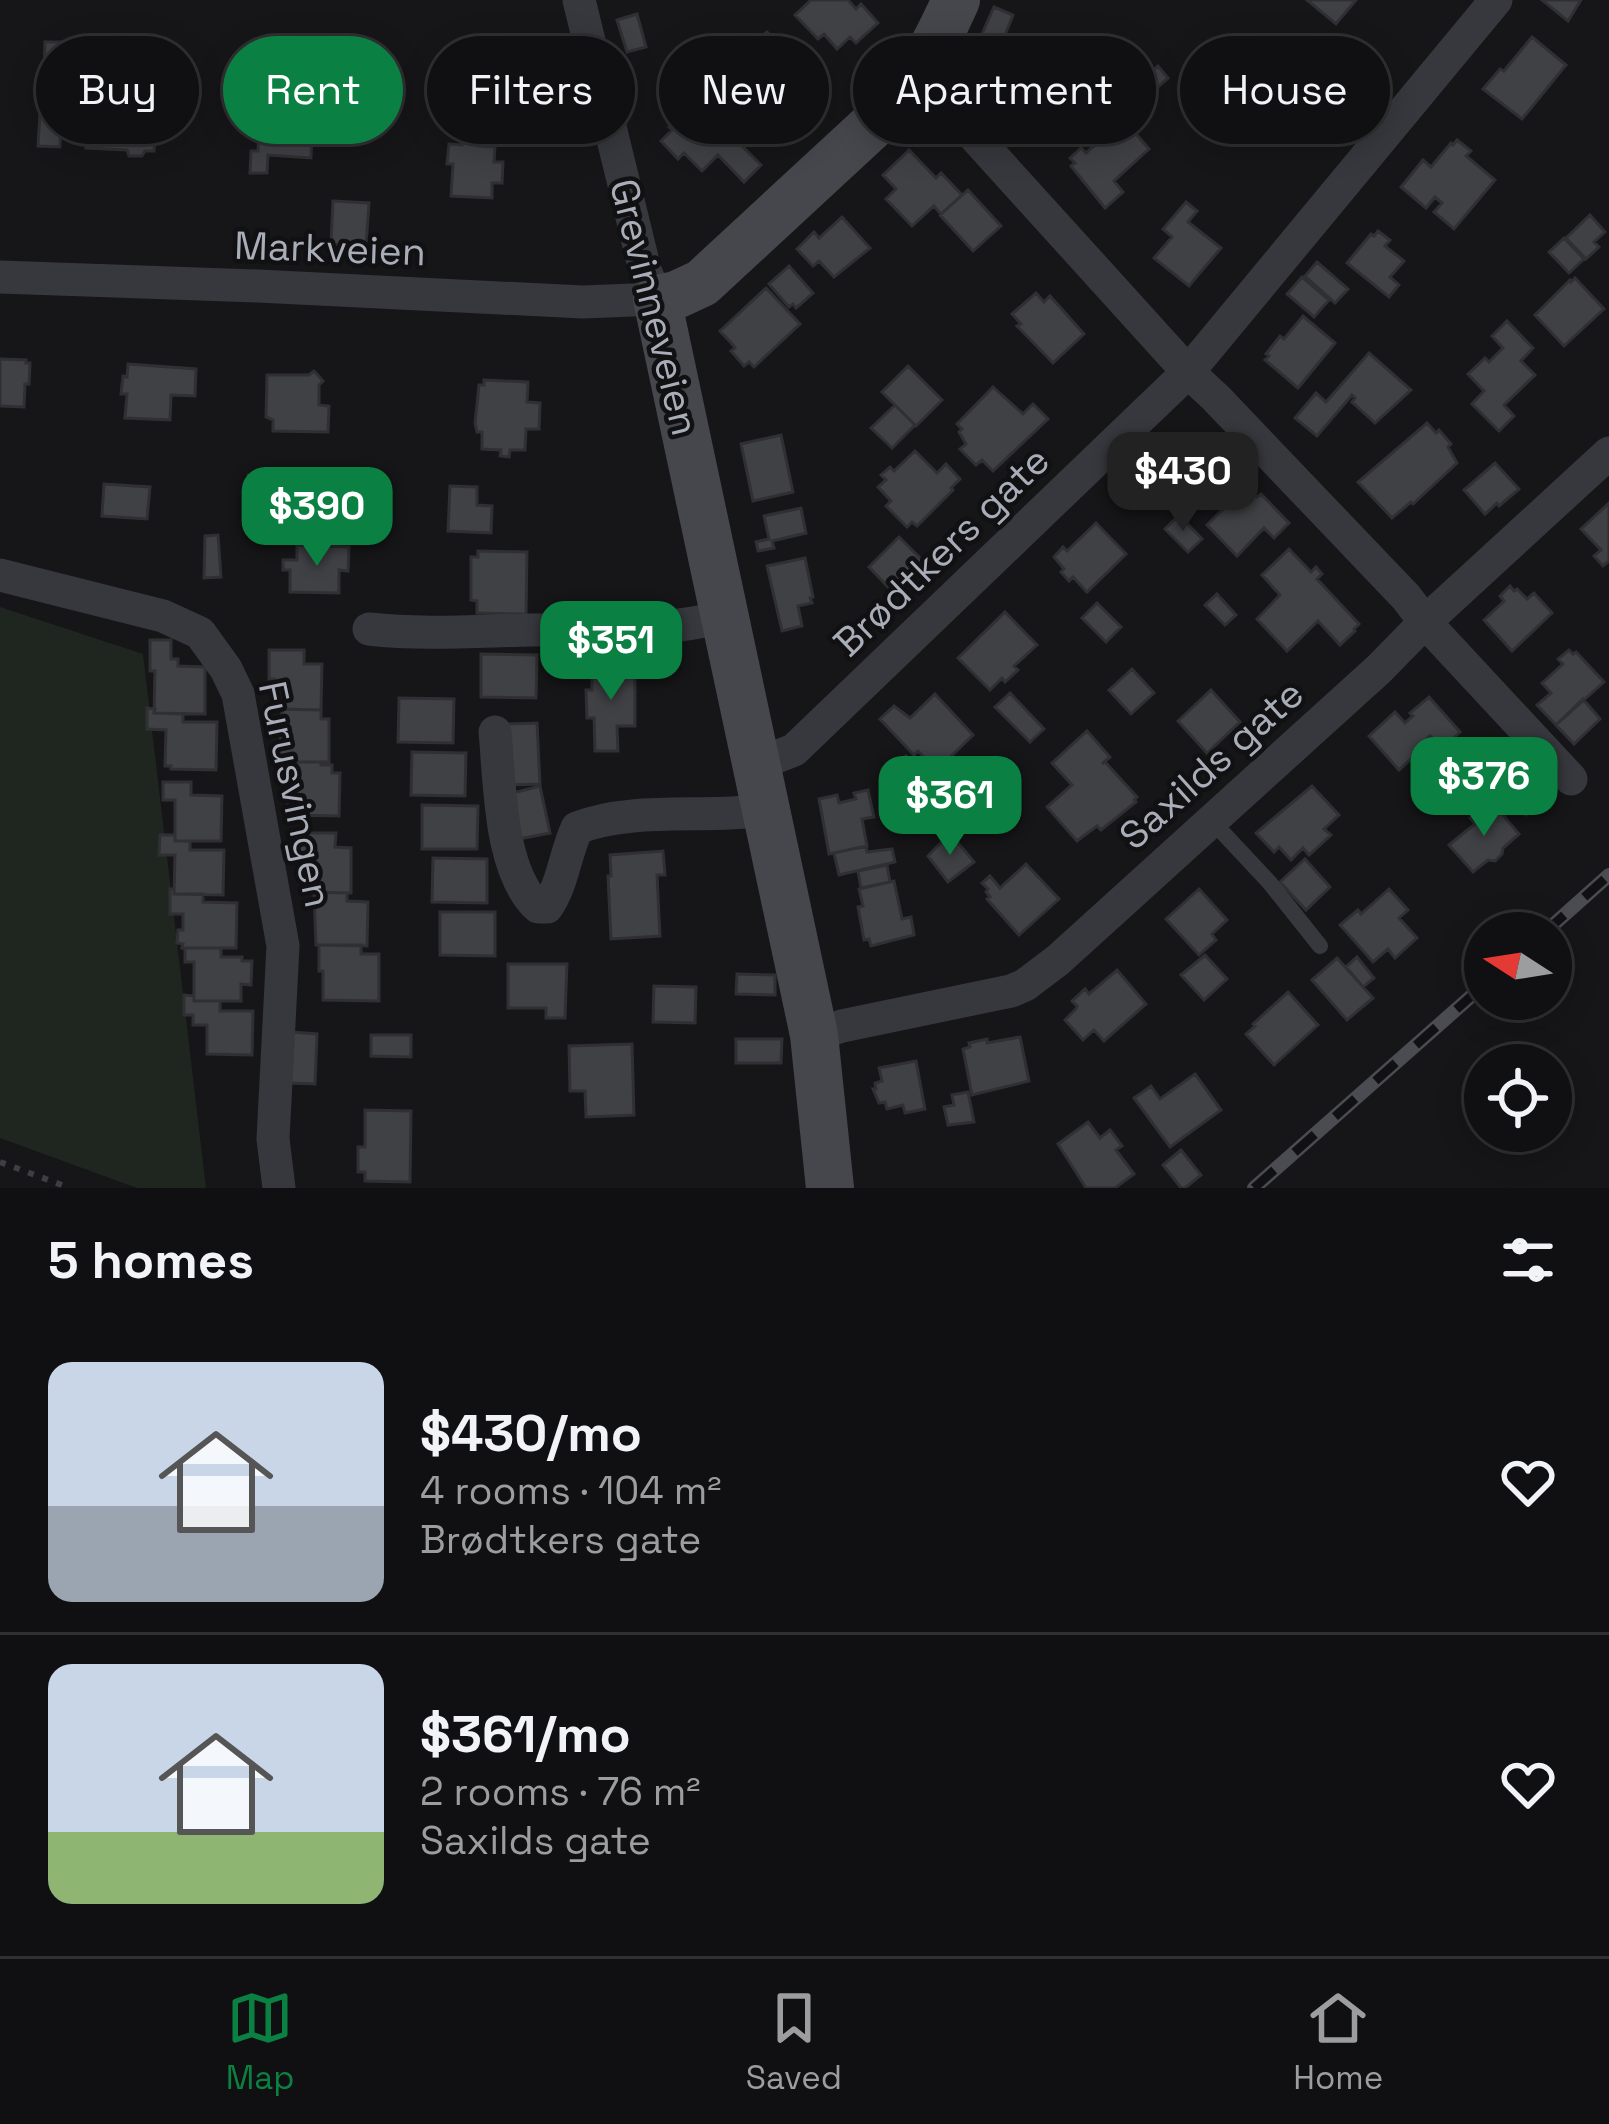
<!DOCTYPE html>
<meta charset="utf-8">
<style>
body{margin:0;font-family:"Space Grotesk",sans-serif;background:#1e1e20;color:#f1f3f6;height:100vh;display:flex;flex-direction:column;font-size:45px;white-space:nowrap}
*{box-sizing:border-box;margin:0}
p{font-size:39px;color:#9c9d9f}
.icon{flex:none;width:66px;height:66px;fill:none;stroke:currentColor;stroke-width:2;stroke-linecap:round;stroke-linejoin:round}
.map{position:relative;height:1188px;overflow:hidden}
.drawer{display:flex;flex-direction:column;background:#101012;flex:1}
.drawer>*{flex:none}
.banner{position:absolute;left:36px;top:36px;width:1539px;height:108px;display:flex;gap:24px}
.needle{width:78px;rotate:282deg}
.fabs{position:absolute;left:1464px;top:912px;display:grid;gap:24px}
.fabs a{display:grid;place-items:center;width:108px;height:108px;border-radius:50%;background:#101012;box-shadow:0 6px 30px #0003,0 0 0 3px #303032;font-size:60px}
.price{position:absolute;translate:-50% -102px;padding:0 27px;border-radius:24px;background:#0b8043;color:#fff;font-size:39px;line-height:78px;filter:drop-shadow(0 3px 6px #0008)}
.price::after{content:'';position:absolute;left:50%;top:72px;width:36px;height:27px;margin-left:-18px;background:inherit;clip-path:polygon(0 0,100% 0,50% 100%)}
.price.selected{background:#222;color:#fff}
ul{padding:0;list-style:none}
li{display:flex;align-items:center;gap:36px;height:300px;padding:0 48px}
li+li{border-top:3px solid #303032}
li span{display:grid;place-items:center;flex:none;width:336px;height:240px;border-radius:24px;color:#555}
li>.icon{margin-inline-start:auto}
span .icon{width:144px;height:144px;fill:#fffc;stroke-width:1}
li b{font-size:51px}
h2{display:flex;justify-content:space-between;align-items:center;height:144px;padding:0 48px;font-size:51px}
.tag{padding:0 42px;border-radius:54px;background:#101012;box-shadow:0 6px 30px #0003,0 0 0 3px #303032;font-size:42px;line-height:108px}
.tag.selected{background:#0b8043;color:#fff}
.dock{display:flex;justify-content:space-around;align-items:center;height:168px;border-top:3px solid #303032;background:#101012;font-size:33px;color:#9c9d9f}
.dock a{display:grid;justify-items:center;gap:6px}
.dock .selected{color:#0b8043}
.map>svg:first-child{display:block}
.green{fill:#1e261f}
.building{fill:#404145;stroke:#303034;stroke-width:3}
.lines{fill:none;stroke-linecap:round;stroke-linejoin:round}
.path{stroke:#3d3f44;stroke-width:6;stroke-dasharray:6 9;stroke-linecap:butt}
.service{stroke:#37383d;stroke-width:16}
.minor{stroke:#37383d;stroke-width:33}
.secondary{stroke:#45474d;stroke-width:48}
.rail-casing{stroke:#4a4c52;stroke-width:14}
.rail{stroke:#111113;stroke-width:9;stroke-dasharray:27;stroke-linecap:butt}
.labels{text-anchor:middle;stroke-width:9;stroke-linejoin:round;paint-order:stroke}
.street-label{font-size:39px;fill:#a8adb8;stroke:#111113}
</style>
<div class="map">
<svg width="1609" height="1188" viewBox="0 0 1609 1188">
<rect width="100%" height="100%" fill="#161618"/>
<path class="green" d="M0 607 143 654 206 1188H137L0 1138Z"/>
<path class="building" d="M811 0H848L856 9 861 4 878 23 856 43 850 37 837 49 824 34 818 39 795 15Z
M1307 0H1356L1336 24Z
M1542 0H1581L1568 21Z
M994 7 1013 15 1005 35 1048 54 1046 57 1064 66 1049 99 1004 82 1002 87 999 86 996 78 989 75 995 61 974 52Z
M637 14 646 47 627 52 617 20Z
M767 32 796 62 765 92 771 99 759 111 721 71Z
M1532 37 1566 65 1522 119 1483 89 1500 69 1504 71Z
M45 42H62L61 66 44 71Z
M1264 45 1278 57 1286 48 1319 76 1290 110 1275 97 1263 111 1255 105 1248 113 1245 111 1235 122 1215 105 1224 94 1219 90 1236 70 1240 73Z
M1158 66 1168 78 1142 101 1132 90Z
M434 79 461 80 460 104 433 103Z
M88 94 157 97 154 151H145L142 156H129L127 150 86 148Z
M699 102 733 138 737 134 742 140 739 143 761 165 744 182 718 155 702 171 684 153 678 159 661 141 672 130 669 127Z
M289 108 299 109V114L328 116V136L312 135 311 158 268 155 267 173H250L251 151H258L260 113 288 114Z
M40 113 61 114 60 147 38 146Z
M1124 120 1149 149 1114 181 1123 192 1105 208 1071 166 1075 163 1070 158 1081 148 1086 153Z
M462 134 481 135 480 146 495 147 494 162H503L502 183H492V198L451 196 453 164H447L449 144 462 145Z
M1457 140 1471 151 1466 156 1495 180 1454 229 1434 212 1442 203 1435 197 1426 208 1401 187 1423 160 1431 167 1451 143 1453 145Z
M909 150 936 178 941 173 962 195 941 214 934 206 912 226 886 199 896 189 883 175Z
M968 190 1001 226 973 251 940 215Z
M333 201 369 203 366 246 331 244Z
M1186 202 1197 211 1188 222 1221 248 1189 286 1154 258 1172 237 1163 229Z
M1590 215 1605 232 1594 242 1599 247 1586 259 1566 238Z
M842 217 870 248 834 277 819 261 813 266 797 249 814 232 819 238Z
M1378 231 1390 240 1385 246 1404 261 1390 277 1399 285 1389 297 1347 263 1371 234 1374 236Z
M1564 238 1584 259 1569 273 1549 252Z
M1317 262 1348 289 1335 303 1305 276Z
M789 266 813 293 796 308 793 304 789 307 769 284Z
M1302 277 1329 300 1314 317 1287 294Z
M1575 278 1604 309 1564 346 1535 315 1570 280 1571 282Z
M766 288 800 324 754 367 749 362 744 366 731 351 735 348 733 345 720 331Z
M1036 293 1044 302 1050 296 1084 334 1053 363 1017 326 1021 324 1012 314Z
M1303 316 1335 343 1298 388 1265 360 1269 356 1266 354 1280 336 1284 339Z
M1507 321 1533 348 1521 361 1535 375 1504 405 1514 416 1499 431 1472 404 1484 391 1468 374 1485 358 1489 362 1503 348 1492 336Z
M1369 353 1411 390 1375 423 1352 402 1355 398 1352 395 1317 436 1295 418 1316 393 1326 402Z
M0 359 26 360V363H30L29 384H25L24 407 0 406Z
M128 364 196 369 195 396 171 395 170 420 125 418 127 394H121L123 376 127 377Z
M908 366 942 400 916 426 882 392Z
M314 371 323 381 319 385V405L329 406 328 432 273 431V420L266 417 267 375H309Z
M484 380 528 382 527 402 540 403 539 429H526L525 450H510L509 457 500 456 501 450 482 449V432H477L475 423 479 385H484Z
M993 387 1023 414 1033 404 1048 419 993 471 982 460 976 465 960 449 966 444 959 432 962 429 957 424Z
M895 405 915 425 892 448 871 428Z
M1427 423 1436 433 1439 430 1451 444 1448 447 1457 463 1413 504 1411 502 1392 518 1358 482Z
M781 435 793 492 753 501 741 444Z
M1184 439 1222 482 1205 498 1196 489 1173 512 1162 502 1160 504 1157 501 1155 503 1142 490 1146 486 1141 480Z
M915 451 937 473 946 464 960 479 951 488 953 490 917 526 912 522 907 527 886 506 891 501 878 487 886 480 881 475 890 467 894 471Z
M1495 463 1519 489 1499 506 1497 503 1485 514 1464 490Z
M264 472 285 473 283 512 246 507 248 475 263 476Z
M104 484 150 487 147 519 102 516Z
M450 486 477 487V505L492 506 491 533 448 531Z
M1246 486 1257 497 1261 494 1289 523 1274 538 1264 528 1237 556 1207 525Z
M1609 503V561L1603 566 1594 556 1601 550 1581 529Z
M801 508 806 533 772 541 774 548 758 551 756 542 769 539 764 516Z
M1179 515 1202 539 1188 552 1165 529Z
M1096 523 1126 554 1087 592 1073 577 1069 581 1061 572 1064 569 1054 557 1063 547 1067 551Z
M218 535 221 577 204 578 205 536Z
M899 537 923 561 892 591 869 567Z
M297 545 349 547 348 571 339 570V593L290 592V570H283V560H297Z
M1289 549 1311 572 1316 567 1322 574 1317 579 1359 624 1354 629 1355 631 1340 645 1318 621 1287 651 1257 619 1280 595 1262 575Z
M478 551 527 552 526 614 477 613V601L471 600V557H478Z
M805 558 813 597 810 598 812 603 798 606 802 626 782 631 767 566Z
M1510 586 1514 591 1517 589 1527 599 1534 593 1552 613 1512 651 1484 620 1504 601 1500 596Z
M1217 594 1236 615 1225 625 1205 605Z
M1097 603 1121 627 1106 642 1082 618Z
M1005 612 1037 645 1014 666 1018 670 1005 682 1002 678 990 690 958 658Z
M150 640H171V659H178V666L205 667V714L154 713 155 671H150Z
M269 650H304V664H322L321 710 273 709 274 679H269Z
M1569 650 1573 654 1576 652 1604 682 1556 725 1537 705 1551 693 1542 683 1563 664 1558 659Z
M481 654 537 655 536 698 481 697Z
M635 664V726H617L618 751H595L594 718H587L586 690H592V665Z
M1132 669 1154 693 1131 714 1109 690Z
M1211 690 1240 722 1207 753 1178 721Z
M1010 693 1044 729 1030 742 995 707Z
M935 694 973 735 937 770 918 751 914 755 880 719 894 706 910 718Z
M1429 697 1460 732 1442 749 1430 736 1423 743 1425 746 1399 770 1369 736 1395 712 1405 723 1413 716 1410 713Z
M399 698 454 699 453 743 398 742Z
M1583 699 1600 719 1574 744 1556 725Z
M147 708 155 709 154 713 183 714V722H217L216 770 171 769V766H165L166 730 147 729Z
M282 709 321 710V719H329V762H279Z
M537 723 540 784 508 785 506 724Z
M1087 731 1110 757 1102 764 1105 762 1137 797 1134 800 1136 802 1101 830 1097 826 1077 841 1047 807 1072 785 1052 763Z
M412 752 466 753 465 796 411 795Z
M906 756 931 781 919 793 895 768Z
M290 762H321V765H332V773H340L339 816 287 815Z
M1522 765 1549 793 1526 815 1499 787Z
M163 782H191V795L222 796 221 841H175V800H163Z
M540 786 550 833 519 839 509 794Z
M1312 786 1339 815 1324 829 1331 835 1309 855 1303 848 1291 860 1279 847 1274 852 1256 833Z
M868 790 874 817 862 819 867 846 829 854 819 799 837 795 839 803 856 799 854 793Z
M422 805 478 806 477 849H422Z
M1484 806 1489 812 1496 807 1519 834 1503 848 1502 854 1495 861 1488 860 1473 872 1449 845 1475 824 1470 818Z
M299 833H336L335 847 351 848V893L303 892V862H299Z
M950 833 974 862 948 882 928 856Z
M160 835H175V841H190V850H224L223 895 174 894 175 855H159Z
M866 846 867 852 892 849 895 862 839 875 834 853Z
M663 851 665 875H657L660 936 611 939 608 876H611L610 855Z
M433 858 487 859V903L432 902Z
M1305 859 1330 887 1306 910 1280 882Z
M1026 864 1059 899 1019 935 987 899 990 897 986 892 988 889 982 883 990 876 1000 888Z
M887 865 890 882 861 888 858 871Z
M894 881 902 919 911 917 914 935 871 946 869 939 864 940 858 907 863 906 859 889Z
M170 889H174V894H203V902L237 903 236 948H182L183 944 177 943 178 930H183V914H170Z
M1199 889 1227 920 1212 934 1216 940 1199 955 1166 919Z
M1389 889 1408 910 1399 918 1417 938 1395 958 1388 949 1373 962 1340 925 1358 910 1361 914Z
M314 892 347 893V901L368 902 367 946 316 945Z
M440 912H495V956L440 955Z
M319 945H361V954H379V1001L323 1000V971H319Z
M185 948H221V957H242V961H252L251 985 241 984V1001H194V962H185Z
M1205 955 1227 979 1204 1000 1181 975Z
M1357 957 1374 978 1363 987 1346 967Z
M1337 958 1373 998 1347 1020 1312 980Z
M508 964H567L565 1018H546V1008H508Z
M1117 970 1146 1004 1104 1041 1094 1030 1083 1040 1065 1020 1076 1009 1077 1006 1072 1001 1085 989 1089 994Z
M737 974 775 975V995L736 994Z
M654 986 696 987 695 1023 653 1022Z
M1288 992 1318 1025 1274 1065 1246 1034 1255 1026 1253 1024Z
M184 995 194 996V1001H220V1011H253L252 1055 207 1054V1025H193V1015H184Z
M291 1032 317 1034 315 1084 288 1083Z
M371 1035H411V1057L371 1056Z
M1020 1037 1029 1081 972 1095 963 1049 970 1047 969 1043 987 1039V1043Z
M736 1039H782L781 1063H736Z
M632 1044 634 1115 586 1117 585 1091H570L569 1046Z
M916 1061 925 1109 905 1113 903 1105 887 1109 885 1102 879 1103 873 1089H876L875 1083 882 1081 879 1068Z
M1195 1074 1221 1110 1170 1147 1134 1098 1151 1086 1160 1099Z
M968 1092 974 1122 948 1125 944 1107 954 1105 952 1095Z
M365 1110 411 1111 410 1182 365 1181V1172H358V1147H365Z
M1088 1122 1100 1138 1110 1130 1122 1146 1116 1150 1134 1174 1115 1188H1086L1058 1144Z
M1181 1150 1201 1175 1185 1188H1181L1163 1165Z"/>
<g class="lines">
<path class="path" d="M0 1162 70 1188"/>
<path class="service" d="M1211 820 1269 882 1320 946"/>
<path class="minor" d="M913 82 956 116 1188 372 1216 398 1406 597 1425 622 1571 779
M0 277 258 286 583 302 657 299 645 270 579 0
M0 575 163 616 200 633 226 669 238 694 283 946 273 1139 279 1188
M369 629C422 635 477 631 530 630 595 629 663 633 727 616
M495 732C500 783 499 871 538 907H547C563 884 565 854 577 828 634 806 705 819 767 810
M758 764 794 750 1188 372 1496 0
M814 1035 842 1026 1011 991 1025 985 1058 960 1379 669 1425 622 1609 453"/>
<path class="secondary" d="M830 1188 814 1035 657 299 676 295 702 283 889 110C920 75 937 42 956 0"/>
<g class="rail-casing">
<path id="rail" d="M1544 933 1609 875
M1254 1188 1485 984"/>
</g>
<use href="#rail" class="rail"/>
</g>
<g class="labels">
<g class="street-label">
<text transform="translate(330 248) rotate(2)" y="14">Markveien</text>
<text transform="translate(655 307) rotate(76)" y="14">Grevinneveien</text>
<text transform="translate(941 551) rotate(-44)" y="14">Brødtkers gate</text>
<text transform="translate(1211 764) rotate(-42)" y="14">Saxilds gate</text>
<text transform="translate(296 794) rotate(78)" y="14">Furusvingen</text>
</g>
</g>
</svg>
<div class="fabs">
<a><svg class="needle" viewBox="-14 -14 28 28"><path d="M0-13l5 13h-10z" fill="#e53935"/><path d="M0 13l5-13h-10z" fill="#9c9d9f"/></svg></a>
<a><svg class="icon" aria-label="locate" viewBox="0 0 24 24"><circle cx="12" cy="12" r="6"/><path d="M12 2v4M12 18v4M2 12h4M18 12h4"/></svg></a>
</div>
<b class="price selected" style="left:1183px;top:534px">$430</b>
<b class="price" style="left:317px;top:569px">$390</b>
<b class="price" style="left:611px;top:703px">$351</b>
<b class="price" style="left:1484px;top:839px">$376</b>
<b class="price" style="left:950px;top:858px">$361</b>
<div class="banner">
<a class="tag">Buy</a>
<a class="tag selected">Rent</a>
<a class="tag">Filters</a>
<a class="tag">New</a>
<a class="tag">Apartment</a>
<a class="tag">House</a>
</div>
</div>
<section class="drawer">
<h2>5 homes<svg class="icon" aria-label="filters" viewBox="0 0 24 24"><path d="M4 7h16M4 17h16"/><circle cx="9" cy="7" r="2"/><circle cx="15" cy="17" r="2"/></svg></h2>
<ul>
<li><span style="background:linear-gradient(#c9d6e8 60%,#9aa5b1 0)"><svg class="icon" aria-label="home" viewBox="0 0 24 24"><path d="M3 11l9-7 9 7M6 9v11h12V9"/></svg></span><div><b>$430/mo</b><p>4 rooms · 104 m²</p><p>Brødtkers gate</p></div><svg class="icon" aria-label="heart" viewBox="0 0 24 24"><path d="M12 20l-8-8c-3-5 5-10 8-4 3-6 11-1 8 4z"/></svg></li>
<li><span style="background:linear-gradient(#c9d6e8 70%,#8fb573 0)"><svg class="icon" aria-label="home" viewBox="0 0 24 24"><path d="M3 11l9-7 9 7M6 9v11h12V9"/></svg></span><div><b>$361/mo</b><p>2 rooms · 76 m²</p><p>Saxilds gate</p></div><svg class="icon" aria-label="heart" viewBox="0 0 24 24"><path d="M12 20l-8-8c-3-5 5-10 8-4 3-6 11-1 8 4z"/></svg></li>
</ul>
</section>
<nav class="dock">
<a class="selected"><svg class="icon" aria-label="map" viewBox="0 0 24 24"><path d="M3 6l6-2 6 2 6-2v14l-6 2-6-2-6 2zM9 4v14M15 6v14"/></svg>Map</a>
<a><svg class="icon" aria-label="saved" viewBox="0 0 24 24"><path d="M7 4h10v16l-5-4-5 4z"/></svg>Saved</a>
<a><svg class="icon" aria-label="home" viewBox="0 0 24 24"><path d="M3 11l9-7 9 7M6 9v11h12V9"/></svg>Home</a>
</nav>
